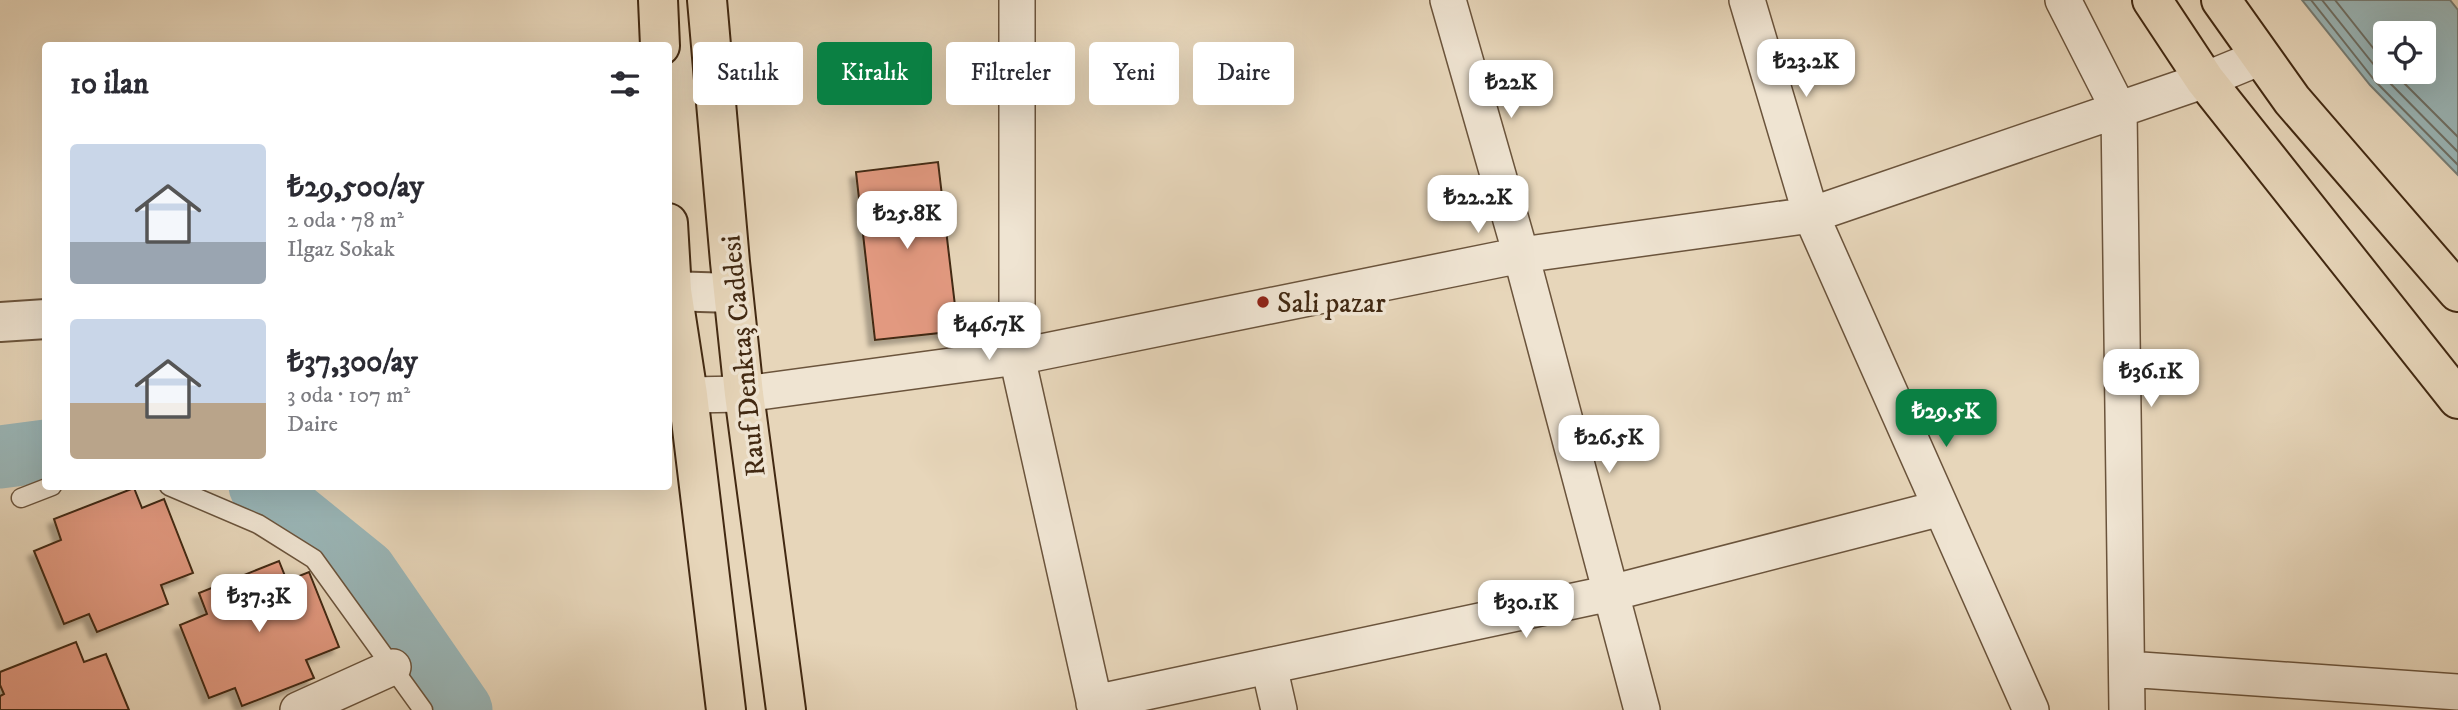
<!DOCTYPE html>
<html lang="tr">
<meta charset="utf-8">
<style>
body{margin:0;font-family:"IM FELL DW Pica",serif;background:#f7f7f7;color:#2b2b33;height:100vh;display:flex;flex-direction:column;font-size:26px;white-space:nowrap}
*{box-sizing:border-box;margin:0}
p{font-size:23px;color:#7c7c81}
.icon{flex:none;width:38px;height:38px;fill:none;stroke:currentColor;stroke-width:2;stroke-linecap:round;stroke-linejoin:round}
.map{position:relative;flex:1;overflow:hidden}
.sheet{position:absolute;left:42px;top:42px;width:630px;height:448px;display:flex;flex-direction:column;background:#fff;border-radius:7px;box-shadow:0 7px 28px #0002}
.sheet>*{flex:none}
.top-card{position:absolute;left:693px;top:42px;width:665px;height:63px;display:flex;gap:14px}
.buttons{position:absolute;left:2373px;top:21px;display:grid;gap:14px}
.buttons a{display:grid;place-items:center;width:63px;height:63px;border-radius:7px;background:#fff;box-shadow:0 7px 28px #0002;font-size:35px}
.price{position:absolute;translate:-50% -60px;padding:0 16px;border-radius:14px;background:#fff;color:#222;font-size:23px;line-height:46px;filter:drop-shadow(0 2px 4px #0008)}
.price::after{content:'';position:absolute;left:50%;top:42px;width:21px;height:16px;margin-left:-10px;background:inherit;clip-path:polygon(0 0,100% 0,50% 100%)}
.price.current{background:#0b8043;color:#fff}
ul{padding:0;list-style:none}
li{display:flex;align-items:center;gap:21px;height:175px;padding:0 28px}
li span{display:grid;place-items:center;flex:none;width:196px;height:140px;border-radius:7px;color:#555}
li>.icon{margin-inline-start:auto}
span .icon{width:84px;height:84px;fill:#fffc;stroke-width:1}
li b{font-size:30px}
h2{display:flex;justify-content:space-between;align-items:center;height:84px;padding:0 28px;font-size:30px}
.pill{padding:0 24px;border-radius:7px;background:#fff;box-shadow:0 7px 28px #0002;font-size:24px;line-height:63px}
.pill.current{background:#0b8043;color:#fff}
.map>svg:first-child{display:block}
.water{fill:#9ab7b9;stroke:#777e76;stroke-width:2;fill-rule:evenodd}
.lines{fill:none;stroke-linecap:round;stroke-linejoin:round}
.shore{stroke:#6e7066;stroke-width:2}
.river{stroke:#9ab7b9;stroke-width:63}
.building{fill:#e29980;stroke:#422912;stroke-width:2;filter:url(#shadow)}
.service-casing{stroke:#6b543c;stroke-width:21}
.minor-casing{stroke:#6b543c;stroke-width:38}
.tertiary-casing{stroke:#6b543c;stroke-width:42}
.primary-casing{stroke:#422912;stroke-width:42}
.service{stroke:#efe4d2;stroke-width:18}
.minor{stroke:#efe4d2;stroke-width:35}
.tertiary{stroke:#efe4d2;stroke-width:38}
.primary{stroke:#e7d6ba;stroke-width:38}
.poi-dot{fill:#8f2418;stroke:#efe4d2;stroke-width:2.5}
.labels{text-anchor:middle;stroke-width:7;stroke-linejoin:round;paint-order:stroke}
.poi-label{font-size:28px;fill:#422912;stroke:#efe4d2;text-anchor:start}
.street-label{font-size:28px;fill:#422912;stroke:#efe4d2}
</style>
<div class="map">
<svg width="2458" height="710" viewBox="0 0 2458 710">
<defs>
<filter id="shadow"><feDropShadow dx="-6" dy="6" stdDeviation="2" flood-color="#0004"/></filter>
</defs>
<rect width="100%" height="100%" fill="#e7d6ba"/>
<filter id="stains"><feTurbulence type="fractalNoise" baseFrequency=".00286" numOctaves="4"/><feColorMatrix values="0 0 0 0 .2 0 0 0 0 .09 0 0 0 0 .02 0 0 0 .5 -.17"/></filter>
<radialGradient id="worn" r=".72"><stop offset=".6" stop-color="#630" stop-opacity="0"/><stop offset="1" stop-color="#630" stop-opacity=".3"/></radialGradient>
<path class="water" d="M2302 0H2450L2458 10V175L2370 85ZM2385 33H2424V72H2385Z"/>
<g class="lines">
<path class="shore" d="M2311 0 2375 81 2458 165
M2322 0 2382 75 2458 152
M2335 0 2385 63
M2393 72 2458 137"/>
<path class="river" d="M0 457 46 451
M260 486 365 571 461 710"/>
</g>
<path class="building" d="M938 162 958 331 875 340 856 172Z
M134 488 142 508 164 499 193 573 161 585 168 604 97 632 89 614 64 624 34 551 61 540 54 519Z
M279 561 287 581 309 572 339 647 306 660 314 678 242 706 235 688 209 698 180 625 207 614 199 593Z
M76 642 84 662 106 654 129 710H0V696L4 694 0 685V672Z"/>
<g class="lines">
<g class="service-casing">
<path id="service" d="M169 486 258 524 314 559 423 710
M21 498 52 486"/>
</g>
<g class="minor-casing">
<path id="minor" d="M1017 0V357L1096 710
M1448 0 1521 255 1642 710
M1747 0 1811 215 2031 710
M2063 0 2119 110 2127 710
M688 395 744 394 1017 357 1521 255 1811 215 2205 80 2261 57
M1269 666 1279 710
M2127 669 2458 692
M1094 703 1611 593 1941 508
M298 710 393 667"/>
</g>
<g class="tertiary-casing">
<path id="tertiary" d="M668 291 733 293
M0 322 46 319"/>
</g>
<g class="primary-casing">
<path id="primary" d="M658 0 660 46
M707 0 730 262 744 394 786 710
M2152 0 2205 80 2458 399
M2221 0 2292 100 2458 292
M668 223 672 291 688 395 726 710"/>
</g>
<use href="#service" class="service"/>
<use href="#minor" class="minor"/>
<use href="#tertiary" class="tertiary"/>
<use href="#primary" class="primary"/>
</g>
<circle class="poi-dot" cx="1263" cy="302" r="7"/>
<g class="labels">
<g class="poi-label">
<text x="1277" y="312">Sali pazar</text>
</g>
<g class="street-label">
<text transform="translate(742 356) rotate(-96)" y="10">Rauf Denktaş Caddesi</text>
</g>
</g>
<rect width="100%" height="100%" filter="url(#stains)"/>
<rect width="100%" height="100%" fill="url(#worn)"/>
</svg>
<div class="buttons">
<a><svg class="icon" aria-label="locate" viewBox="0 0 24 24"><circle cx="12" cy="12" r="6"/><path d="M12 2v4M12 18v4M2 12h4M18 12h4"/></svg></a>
</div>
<b class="price" style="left:1806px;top:99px">₺23.2K</b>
<b class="price" style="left:1511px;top:120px">₺22K</b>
<b class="price" style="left:1478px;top:235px">₺22.2K</b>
<b class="price" style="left:907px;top:251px">₺25.8K</b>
<b class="price" style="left:989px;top:362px">₺46.7K</b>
<b class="price" style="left:2151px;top:409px">₺36.1K</b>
<b class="price current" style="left:1946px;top:449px">₺29.5K</b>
<b class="price" style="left:1609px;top:475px">₺26.5K</b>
<b class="price" style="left:259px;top:634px">₺37.3K</b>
<b class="price" style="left:1526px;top:640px">₺30.1K</b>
<div class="top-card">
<a class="pill">Satılık</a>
<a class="pill current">Kiralık</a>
<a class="pill">Filtreler</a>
<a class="pill">Yeni</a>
<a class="pill">Daire</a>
</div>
<section class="sheet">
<h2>10 ilan<svg class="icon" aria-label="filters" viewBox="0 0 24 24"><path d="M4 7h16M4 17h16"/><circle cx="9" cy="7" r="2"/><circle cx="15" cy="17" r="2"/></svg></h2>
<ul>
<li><span style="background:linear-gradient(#c9d6e8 70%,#9aa5b1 0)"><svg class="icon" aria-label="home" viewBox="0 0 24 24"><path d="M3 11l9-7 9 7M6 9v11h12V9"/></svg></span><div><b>₺29,500/ay</b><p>2 oda · 78 m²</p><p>Ilgaz Sokak</p></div></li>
<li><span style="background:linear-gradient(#c9d6e8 60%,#b9a48a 0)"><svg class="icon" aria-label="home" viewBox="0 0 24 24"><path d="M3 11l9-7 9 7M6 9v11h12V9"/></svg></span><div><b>₺37,300/ay</b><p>3 oda · 107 m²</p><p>Daire</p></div></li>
</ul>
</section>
</div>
